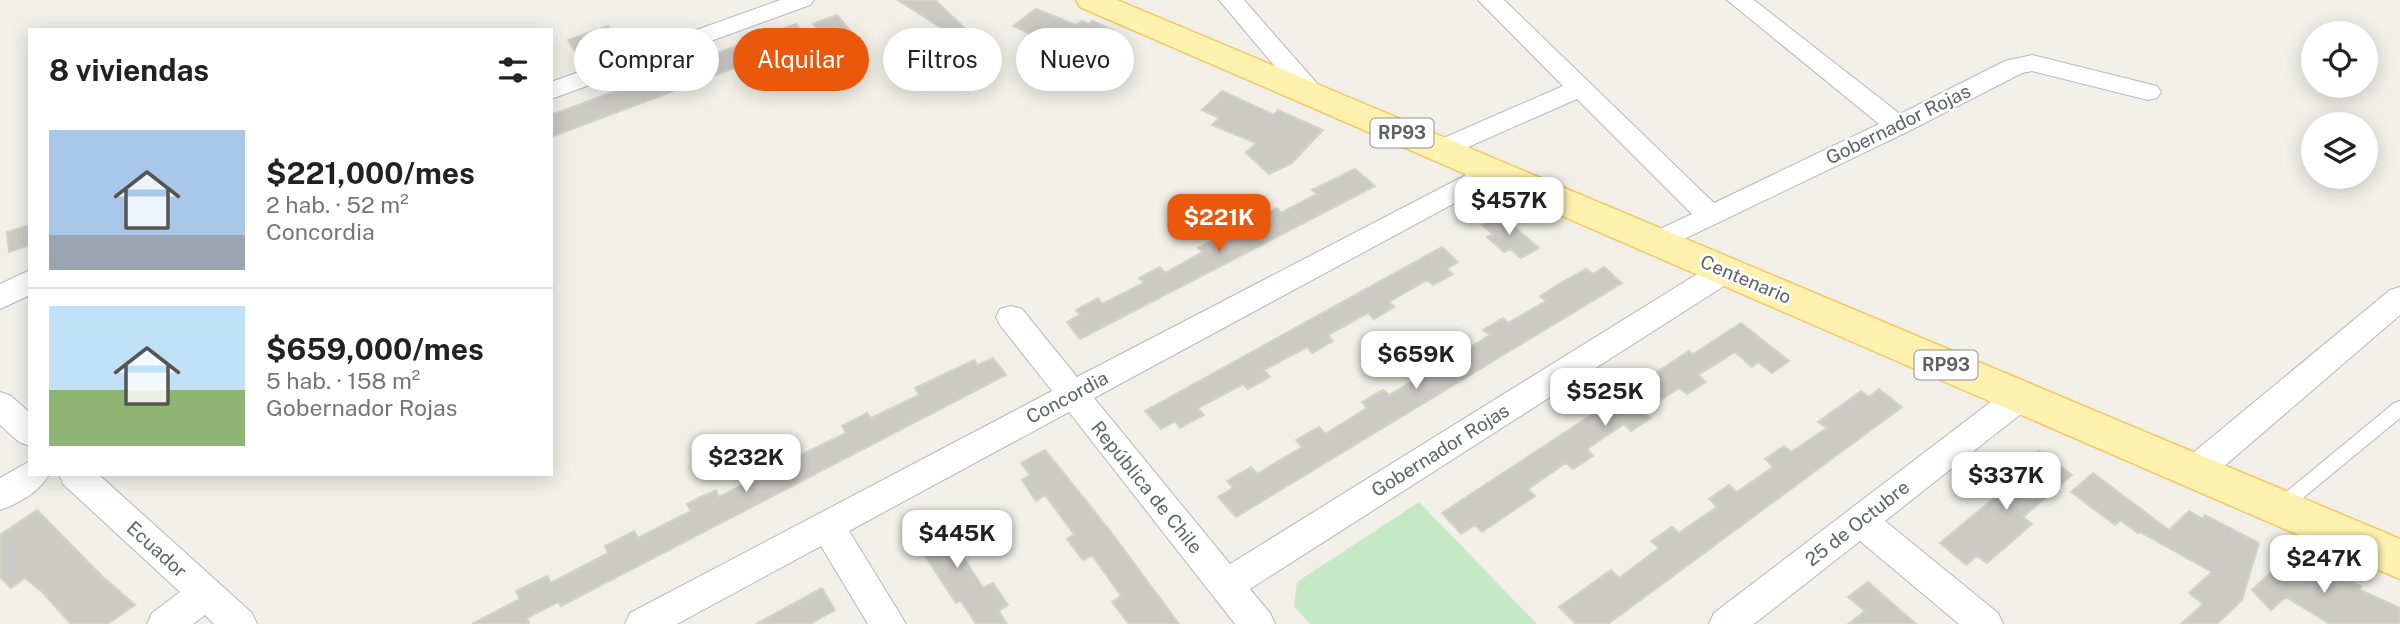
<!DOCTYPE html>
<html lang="es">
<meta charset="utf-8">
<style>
body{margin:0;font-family:"Public Sans",sans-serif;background:#f6f6f6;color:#222;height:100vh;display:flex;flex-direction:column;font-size:26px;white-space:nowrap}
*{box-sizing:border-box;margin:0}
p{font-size:23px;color:#767676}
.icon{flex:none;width:38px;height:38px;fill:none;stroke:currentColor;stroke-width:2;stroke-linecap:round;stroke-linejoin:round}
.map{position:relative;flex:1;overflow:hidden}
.side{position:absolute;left:28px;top:28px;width:525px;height:448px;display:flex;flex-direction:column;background:#fff;border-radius:0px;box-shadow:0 4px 18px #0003}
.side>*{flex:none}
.guide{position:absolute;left:574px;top:28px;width:665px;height:63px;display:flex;gap:14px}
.tools{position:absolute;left:2301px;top:21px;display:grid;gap:14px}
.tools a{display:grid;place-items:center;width:77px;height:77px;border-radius:50%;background:#fff;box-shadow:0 4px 18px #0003;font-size:35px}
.price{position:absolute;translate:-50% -60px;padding:0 16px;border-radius:14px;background:#fff;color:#222;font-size:23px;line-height:46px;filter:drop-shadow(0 2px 4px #0008)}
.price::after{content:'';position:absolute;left:50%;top:42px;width:21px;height:16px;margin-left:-10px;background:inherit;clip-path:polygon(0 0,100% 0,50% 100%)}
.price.active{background:#ea580c;color:#fff}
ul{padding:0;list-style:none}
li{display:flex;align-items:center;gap:21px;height:175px;padding:0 21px}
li+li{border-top:2px solid #e0e0e0}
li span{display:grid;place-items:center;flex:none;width:196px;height:140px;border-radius:0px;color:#555}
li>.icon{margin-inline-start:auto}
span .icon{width:84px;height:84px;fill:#fffc;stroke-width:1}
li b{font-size:30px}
h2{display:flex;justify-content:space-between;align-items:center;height:84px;padding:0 21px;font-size:30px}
.pill{padding:0 24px;border-radius:32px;background:#fff;box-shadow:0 4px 18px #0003;font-size:24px;line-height:63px}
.pill.active{background:#ea580c;color:#fff}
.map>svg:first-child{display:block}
.green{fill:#c5e8c5}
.building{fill:#cccac5;stroke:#d6d1c6;stroke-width:2}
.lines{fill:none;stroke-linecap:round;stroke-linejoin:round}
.lane-casing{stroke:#b5b8bc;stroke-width:2}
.street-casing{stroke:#b5b8bc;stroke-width:2}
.primary-casing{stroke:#f2c960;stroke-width:3}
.lane{fill:#fff;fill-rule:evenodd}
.street{fill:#fff;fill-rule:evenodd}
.primary{fill:#fff2af;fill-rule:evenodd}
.labels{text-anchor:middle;stroke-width:5;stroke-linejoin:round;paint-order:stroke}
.shield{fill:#fff;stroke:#8f9295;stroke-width:2}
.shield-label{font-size:18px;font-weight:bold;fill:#5f6368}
.street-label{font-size:19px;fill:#5f6368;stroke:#fff}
</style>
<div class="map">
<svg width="2400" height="624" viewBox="0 0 2400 624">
<rect width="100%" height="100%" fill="#f1efe8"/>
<path class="green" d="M1419 502 1537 624H1310L1294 606 1297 582Z"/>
<path class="building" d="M898 0H935L974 37 968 45Z
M1036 9 1076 25 1082 21 1089 24 1092 21 1115 31 1104 40 1127 53 1104 69 1091 61 1066 76 1027 56 1054 45 1013 26Z
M837 15 855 36 831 45 813 24Z
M796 24 809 40 551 137V115Z
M608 26 619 42 578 56 568 40Z
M1222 91 1274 115 1278 110 1323 130 1292 163 1269 174 1246 153 1256 143 1212 125 1219 118 1202 110Z
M1355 169 1375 186 1080 339 1067 322 1080 315 1076 310 1098 298 1102 304 1144 283 1139 278 1160 267 1165 273 1203 252 1198 248 1219 237 1224 242 1261 223 1257 219 1277 208 1281 213 1317 194 1312 190Z
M1501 215 1539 248 1521 258 1510 249 1504 252 1487 237 1493 234 1482 225Z
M30 225V245L9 252 7 232Z
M1442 247 1458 262 1447 269 1453 274 1433 285 1427 280 1389 302 1394 307 1374 319 1368 313 1328 335 1333 341 1312 353 1307 347 1264 370 1270 377 1248 389 1243 384 1198 408 1204 415 1180 428 1175 421 1161 429 1145 411Z
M1604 267 1622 283 1236 517 1218 497 1233 488 1227 481 1251 467 1257 474 1302 447 1296 440 1319 427 1325 434 1367 408 1362 402 1372 396 1383 390 1389 395 1430 371 1424 365 1444 353 1451 359 1490 335 1483 330 1503 318 1508 323 1546 301 1540 296 1559 284 1586 269 1593 274Z
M1741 323 1789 361 1772 373 1758 362 1752 367 1735 352 1698 375 1706 382 1687 394 1679 388 1643 412 1651 418 1631 431 1624 424 1587 449 1593 456 1573 469 1566 463 1528 489 1535 496 1482 532 1475 525 1461 534 1442 513 1689 351 1693 354Z
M993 358 1006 375 561 606 558 602 527 618 529 624H472L520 599 516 591 547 576 551 583 608 553 605 546 619 539 634 531 638 538 691 511 687 504 701 497 716 490 719 497 770 471 766 464 780 457 793 450 797 457 846 433 842 426 867 413 871 418 919 395 915 388 974 360 978 365Z
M1879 389 1902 407 1608 624H1576L1559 607 1611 570 1619 578 1659 548 1651 541 1672 527 1679 533 1717 507 1709 499 1729 485 1737 492 1773 467 1765 459 1784 446 1791 452 1827 428 1818 422 1861 391 1869 397Z
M1045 450 1111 532 1179 624H1129L1112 602 1121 596 1092 555 1083 560 1067 539 1074 534 1045 495 1036 501 1022 480 1030 475 1021 463Z
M2039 451 2072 475 2023 517 2032 524 1987 563 1977 556 1966 565 1940 543 2029 469 2023 464Z
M2093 473 2169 530 2189 511 2203 519 2205 515 2259 543 2242 600 2217 624H2181L2203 604 2189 593 2212 572 2140 532 2138 533 2120 520 2115 525 2071 492Z
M37 510 103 577 135 605 108 624H71L42 592 25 578 11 588 0 577V535Z
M933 513 942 526 951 521 965 542 957 547 983 588 993 583 1008 605 999 611 1007 624H976L961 601 956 603 907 528Z
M2291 553 2361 586 2360 590 2400 608V624H2330L2286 597 2271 610 2252 590Z
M1868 582 1916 624H1848L1865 611 1848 597Z
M822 588 835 610 810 624H756Z"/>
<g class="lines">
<g class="lane-casing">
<path id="lane" d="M2400 401V418L2286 512 2280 515 2274 512 2271 507 2274 502 2394 403Z"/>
</g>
<g class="street-casing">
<path id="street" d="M780 0H814L810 5 551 99V82Z
M1219 0H1244L1322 89 1326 95 1322 101 1313 103 1304 101Z
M1478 0H1504L1714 203 1879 124 1727 0H1754L1900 114 2005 61 2032 55 2157 86 2161 92 2157 98 2148 100 2032 71 2022 73 1907 132 1657 252 1647 249 1643 242 1647 235 1692 214 1577 99 1450 155 1441 158 1432 155 1428 149 1432 143 1563 86Z
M1491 162 1501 164 1505 171 1501 178 1094 398 1230 564 1715 263 1725 260 1735 263 1739 271 1735 279 1250 589 1270 613 1275 624H1235L1069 412 849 531 906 624H868L821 546 677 624H625L630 613 1052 391 1000 325 996 317 1000 309 1011 306 1022 309 1077 377Z
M30 270V295L0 309V284Z
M2400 287V315L2207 481 2195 485 2183 481 2179 471 2183 461 2390 290Z
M2020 384 2031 388 2036 397 2031 406 1885 521 1998 613 2003 624H1959L1860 541 1754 624H1709L1714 613 2009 388Z
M0 392 11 396 30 413V446L19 442 0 425Z
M30 461V474H49C41 491 18 504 0 510V478Z
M59 474H98L252 613 257 624H214L205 615 193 624H147L152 613 180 592 63 484Z"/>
</g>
<g class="primary-casing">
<path id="primary" d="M1076 0H1117L2400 539V579L1080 7Z"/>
</g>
<use href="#lane" class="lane"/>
<use href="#street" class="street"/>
<use href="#primary" class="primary"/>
</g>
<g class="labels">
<g class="shield">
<rect x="1370.5" y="118.5" width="63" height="29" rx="5"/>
<rect x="1914.5" y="350.5" width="63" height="29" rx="5"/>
</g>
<g class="shield-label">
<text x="1402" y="139">RP93</text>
<text x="1946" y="371">RP93</text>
</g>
<g class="street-label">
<text transform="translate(1898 124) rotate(-26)" y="7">Gobernador Rojas</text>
<text transform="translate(1746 279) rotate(23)" y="7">Centenario</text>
<text transform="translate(1067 397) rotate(-28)" y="7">Concordia</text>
<text transform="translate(1440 450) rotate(-32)" y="7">Gobernador Rojas</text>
<text transform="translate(1147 487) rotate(51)" y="7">República de Chile</text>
<text transform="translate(1857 523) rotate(-38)" y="7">25 de Octubre</text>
<text transform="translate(157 549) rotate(42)" y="7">Ecuador</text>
</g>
</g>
</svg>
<div class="tools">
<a><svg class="icon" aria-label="locate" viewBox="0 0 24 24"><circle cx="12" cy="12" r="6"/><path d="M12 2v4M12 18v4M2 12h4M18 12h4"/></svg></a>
<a><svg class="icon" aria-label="layers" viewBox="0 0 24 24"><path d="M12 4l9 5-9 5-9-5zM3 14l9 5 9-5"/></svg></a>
</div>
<b class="price" style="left:1509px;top:237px">$457K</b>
<b class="price active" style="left:1219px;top:254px">$221K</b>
<b class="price" style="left:1416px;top:391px">$659K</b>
<b class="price" style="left:1605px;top:428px">$525K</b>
<b class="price" style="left:746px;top:494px">$232K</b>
<b class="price" style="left:2006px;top:512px">$337K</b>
<b class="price" style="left:957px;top:570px">$445K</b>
<b class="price" style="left:2324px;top:595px">$247K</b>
<div class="guide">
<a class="pill">Comprar</a>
<a class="pill active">Alquilar</a>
<a class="pill">Filtros</a>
<a class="pill">Nuevo</a>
</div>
<section class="side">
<h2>8 viviendas<svg class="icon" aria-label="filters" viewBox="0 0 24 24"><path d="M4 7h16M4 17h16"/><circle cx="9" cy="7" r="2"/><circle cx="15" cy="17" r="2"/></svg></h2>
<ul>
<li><span style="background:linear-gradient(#a9c7e8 75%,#9aa5b1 0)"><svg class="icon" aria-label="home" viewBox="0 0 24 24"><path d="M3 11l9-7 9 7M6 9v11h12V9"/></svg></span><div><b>$221,000/mes</b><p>2 hab. · 52 m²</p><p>Concordia</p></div></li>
<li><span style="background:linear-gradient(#bfe0f5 60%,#8fb573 0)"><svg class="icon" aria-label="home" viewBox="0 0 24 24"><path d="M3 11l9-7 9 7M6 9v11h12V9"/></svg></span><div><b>$659,000/mes</b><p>5 hab. · 158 m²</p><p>Gobernador Rojas</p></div></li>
</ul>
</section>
</div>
